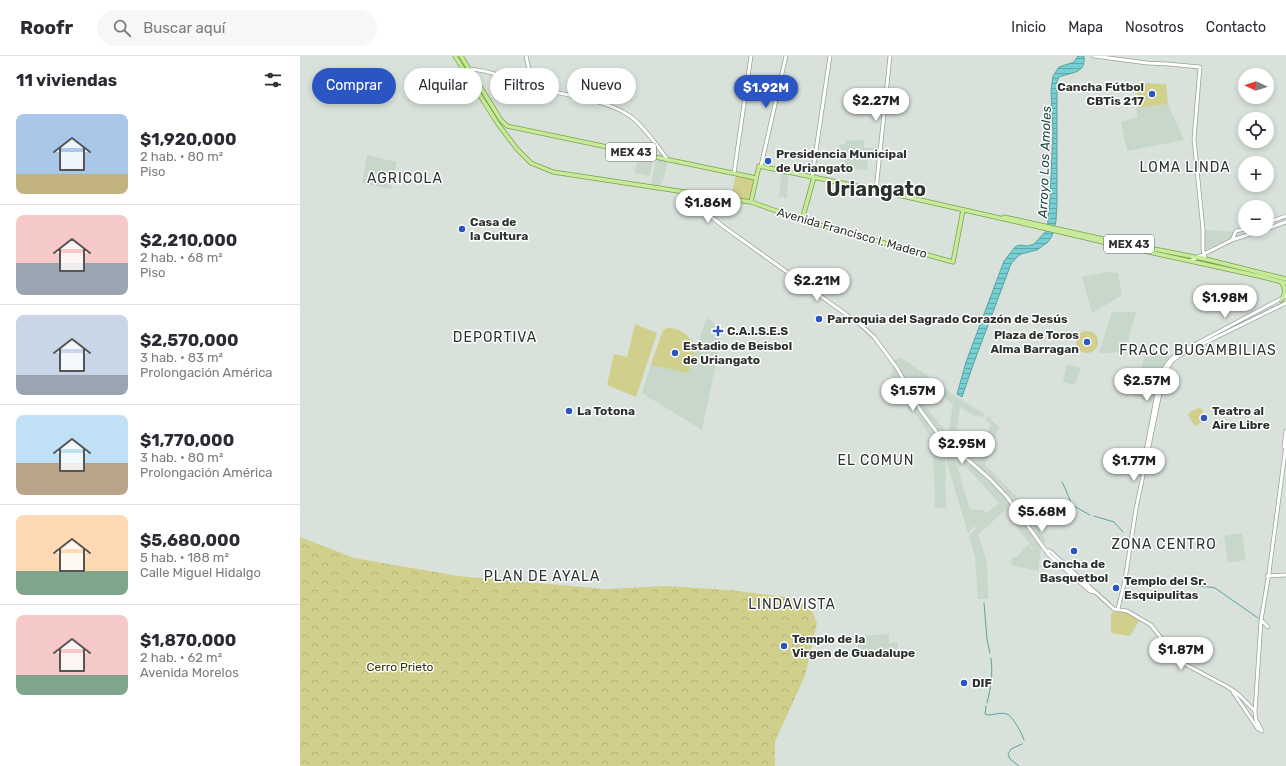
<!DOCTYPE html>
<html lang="es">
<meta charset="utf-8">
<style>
body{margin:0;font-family:Rubik,sans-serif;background:#f7f7f7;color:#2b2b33;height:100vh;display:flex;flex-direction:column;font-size:15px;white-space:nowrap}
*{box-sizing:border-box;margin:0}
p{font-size:13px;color:#7c7c81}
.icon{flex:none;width:22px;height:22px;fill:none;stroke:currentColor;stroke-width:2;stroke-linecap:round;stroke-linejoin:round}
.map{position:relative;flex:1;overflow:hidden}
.sheet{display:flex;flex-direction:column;background:#fff;width:300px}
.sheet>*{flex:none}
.banner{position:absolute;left:12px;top:12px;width:380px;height:36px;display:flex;gap:8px}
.needle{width:26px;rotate:274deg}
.tools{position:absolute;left:938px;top:12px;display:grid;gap:8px}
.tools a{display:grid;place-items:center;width:36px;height:36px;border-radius:50%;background:#fff;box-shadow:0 2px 6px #0003;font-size:20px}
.price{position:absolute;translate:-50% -34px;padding:0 9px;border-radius:14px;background:#fff;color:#222;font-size:13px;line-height:26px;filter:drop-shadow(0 1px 2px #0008)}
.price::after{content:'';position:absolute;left:50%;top:24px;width:12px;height:9px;margin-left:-6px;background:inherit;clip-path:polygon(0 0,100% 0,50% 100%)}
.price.current{background:#2c55c4;color:#fff}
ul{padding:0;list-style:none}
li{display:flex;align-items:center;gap:12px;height:100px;padding:0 16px}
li+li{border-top:1px solid #e1e1e2}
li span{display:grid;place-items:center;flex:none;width:112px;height:80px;border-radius:8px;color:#555}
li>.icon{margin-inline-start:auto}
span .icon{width:48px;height:48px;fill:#fffc;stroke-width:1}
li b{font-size:17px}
h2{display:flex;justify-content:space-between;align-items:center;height:48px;padding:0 16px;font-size:17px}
.pill{padding:0 14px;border-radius:18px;background:#fff;box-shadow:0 2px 6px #0003;font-size:14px;line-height:36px}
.pill.current{background:#2c55c4;color:#fff}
header{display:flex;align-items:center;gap:24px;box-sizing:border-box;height:56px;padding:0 20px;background:#fff;border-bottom:1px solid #e1e1e2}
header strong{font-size:19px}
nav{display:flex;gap:22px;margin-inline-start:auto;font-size:14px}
.search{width:280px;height:36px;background:#f7f7f7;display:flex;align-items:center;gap:10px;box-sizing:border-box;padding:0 14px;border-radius:22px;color:#7c7c81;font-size:15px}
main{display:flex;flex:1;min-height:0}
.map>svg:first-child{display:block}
.built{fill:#c7d7ca;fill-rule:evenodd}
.green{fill:#d0d08c}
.forest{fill:url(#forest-crowns)}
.water{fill:url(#water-rules);stroke:#5fa1a1}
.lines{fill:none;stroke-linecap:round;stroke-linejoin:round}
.stream{stroke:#5fa1a1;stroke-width:1}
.secondary-casing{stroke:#9aa29c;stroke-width:4.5}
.primary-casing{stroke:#79a24a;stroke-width:5}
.secondary{stroke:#fff;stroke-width:3}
.primary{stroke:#c7eb9b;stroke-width:3.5}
.poi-dot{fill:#2c55c4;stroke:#fff;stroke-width:1.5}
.labels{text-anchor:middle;stroke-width:3;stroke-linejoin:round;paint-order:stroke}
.shield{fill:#fff;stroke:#6d706d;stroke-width:1}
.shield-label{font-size:11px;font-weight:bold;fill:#2e322f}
.poi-label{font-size:12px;font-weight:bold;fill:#2e322f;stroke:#fff;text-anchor:start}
.street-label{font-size:12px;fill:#2e322f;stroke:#fff}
.park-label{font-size:12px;fill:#363400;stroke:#fff}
.water-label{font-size:13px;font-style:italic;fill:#1f494a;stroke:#fff}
.quarter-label{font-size:14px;letter-spacing:1px;fill:#2e322f;stroke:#fff}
.town-label{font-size:20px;font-weight:bold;fill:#2e322f;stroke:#fff}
</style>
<header>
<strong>Roofr</strong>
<div class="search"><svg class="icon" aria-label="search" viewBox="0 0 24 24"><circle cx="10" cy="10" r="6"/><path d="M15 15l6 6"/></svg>Buscar aquí</div>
<nav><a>Inicio</a><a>Mapa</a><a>Nosotros</a><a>Contacto</a></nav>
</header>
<main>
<section class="sheet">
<h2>11 viviendas<svg class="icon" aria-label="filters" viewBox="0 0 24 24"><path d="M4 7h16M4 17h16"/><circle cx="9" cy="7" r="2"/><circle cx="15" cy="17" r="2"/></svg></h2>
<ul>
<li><span style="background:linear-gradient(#a9c7e8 75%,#c2b280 0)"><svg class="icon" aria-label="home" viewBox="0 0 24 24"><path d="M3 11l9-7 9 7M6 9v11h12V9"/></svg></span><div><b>$1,920,000</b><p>2 hab. · 80 m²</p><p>Piso</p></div></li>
<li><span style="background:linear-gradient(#f6c9c9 60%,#9aa5b1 0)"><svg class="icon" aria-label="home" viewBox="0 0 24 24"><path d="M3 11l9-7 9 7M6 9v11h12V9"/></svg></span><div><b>$2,210,000</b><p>2 hab. · 68 m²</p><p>Piso</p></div></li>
<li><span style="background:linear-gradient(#c9d6e8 75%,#9aa5b1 0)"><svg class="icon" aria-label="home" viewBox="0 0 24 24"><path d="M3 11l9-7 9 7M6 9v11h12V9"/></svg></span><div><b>$2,570,000</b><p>3 hab. · 83 m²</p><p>Prolongación América</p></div></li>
<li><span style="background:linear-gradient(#bfe0f5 60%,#b9a48a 0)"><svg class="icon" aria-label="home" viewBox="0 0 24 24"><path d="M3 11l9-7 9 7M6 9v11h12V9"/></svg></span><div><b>$1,770,000</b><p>3 hab. · 80 m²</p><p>Prolongación América</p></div></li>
<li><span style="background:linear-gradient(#ffd9b3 70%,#7fa58c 0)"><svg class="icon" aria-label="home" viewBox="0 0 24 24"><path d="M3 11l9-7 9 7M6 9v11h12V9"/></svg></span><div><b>$5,680,000</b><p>5 hab. · 188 m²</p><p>Calle Miguel Hidalgo</p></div></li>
<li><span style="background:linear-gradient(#f6c9c9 75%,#7fa58c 0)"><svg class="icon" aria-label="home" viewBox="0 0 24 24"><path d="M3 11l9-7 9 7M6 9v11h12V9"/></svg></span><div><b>$1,870,000</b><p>2 hab. · 62 m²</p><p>Avenida Morelos</p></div></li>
</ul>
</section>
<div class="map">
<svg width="986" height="710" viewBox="0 0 986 710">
<defs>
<pattern id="forest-crowns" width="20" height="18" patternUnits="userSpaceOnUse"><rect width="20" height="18" fill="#d0d08c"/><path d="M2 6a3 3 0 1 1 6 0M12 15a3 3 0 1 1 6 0" fill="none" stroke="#b3b379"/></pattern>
<pattern id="water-rules" width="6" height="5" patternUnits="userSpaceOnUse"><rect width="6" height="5" fill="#74d0d2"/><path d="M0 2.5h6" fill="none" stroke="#60a9ab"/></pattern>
</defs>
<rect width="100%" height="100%" fill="#d8e1da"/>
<path class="built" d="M868 48 884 84 827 95 821 66 838 61 836 52Z
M564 84V92H580L578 103 568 104 567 114 543 112 544 105 539 104V89L545 88V85Z
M67 99 97 106 91 133 62 127Z
M338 100 353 103 350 120 335 117Z
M356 103 368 105 364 121 360 130 351 129Z
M482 115 488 117 487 142 479 140Z
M905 174 922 175 934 176 932 183 905 194Z
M807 216 818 217 822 239 792 257 782 221Z
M812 256H836L825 296 799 297Z
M407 262 423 274 402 374 342 337 351 309 388 317 392 308 401 278Z
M845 299 870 300 862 311 852 346 833 341Z
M600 301 632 323 628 325 631 328 634 325 643 332 640 338 616 343 620 344 648 378 653 348 641 339 644 333 684 358 683 362 678 359 676 361 660 351 655 384 677 404 691 368 686 364 687 360 699 371 685 409 721 445 746 485 739 490 741 492 738 515 711 509 713 501H718L723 492 724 493 728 489 733 494 737 491 733 493 705 454 678 479 687 506 688 543H678L675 501 669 479 676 472 675 470 668 477 647 407 645 395 646 452H635L633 385 591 319 593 314 592 305ZM654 400 662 406 699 447 686 457 682 454 670 453Z
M767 308 781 312 775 329 763 326Z
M942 477 946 504 928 507 924 480Z
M589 578V587L598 586V599L557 602 559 580Z"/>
<path class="green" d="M836 27 866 28 868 48 838 52Z
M436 119 454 122 450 144 431 140Z
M335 268 357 277 336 341 307 329 314 298 327 301Z
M367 272C380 271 389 280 396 290L394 302 388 317 351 309 352 305 363 274Z
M776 286a11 11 0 1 1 22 0a11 11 0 1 1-22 0Z
M898 352H901L907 363 895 370 894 369 888 359 890 356Z
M813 556H824L839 563V565L830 580 811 577V558Z"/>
<path class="forest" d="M0 481 54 502 158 520 306 533 368 530 429 534 486 541 511 552 517 567 505 620 475 685V710H0Z"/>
<path class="water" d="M778 0H784C786 18 772 16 759 21L757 25V146L756 165 752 180 748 186 737 194 721 198 717 201 711 208 673 309 662 341 657 338 666 306 704 205 715 191 719 189 728 190 734 188 747 174 750 143 753 76 751 34 753 20 759 11 774 6Z"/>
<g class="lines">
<path class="stream" d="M762 426 765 432 772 449 790 459
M794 460 814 466 823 476
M894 528C901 532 908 530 915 532L958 562
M684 547 687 583 690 597
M687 647C691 630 693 620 691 602
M686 650 685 658 687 659C693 659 701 656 707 658 712 659 723 679 724 684
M719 710 710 703 708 698 711 693 722 688"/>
<g class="secondary-casing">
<path id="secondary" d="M226 0 233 31
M794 0 847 7 868 8 900 11 894 83 903 174V194L905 203
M165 16 169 13C191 14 212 25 233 31 262 39 306 43 330 60 343 69 358 91 368 104
M461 110 486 0
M434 117 451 0
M512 121 530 0
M576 134 590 0
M387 136 398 150 424 171 561 269 574 281 597 312 621 355 642 383 658 395 690 423 707 441 746 495 748 498 790 535 795 536
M967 167 986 160
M967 173 986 166
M932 184 936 175 945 173
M890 205 932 184 966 173
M984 391 986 375
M846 402 845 400 860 321C863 311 869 305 877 298L986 240
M746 495H750L814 553 827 555 851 569 879 605 926 630 937 637 955 655
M967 520 986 519
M818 553 825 524 836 453 864 318 872 305 880 299 986 247
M961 564 968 571
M933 636 958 673 961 674
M962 675 956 664 955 656 961 564 969 517 986 389"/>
</g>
<g class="primary-casing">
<path id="primary" d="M155 0 198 68 217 93 231 107 253 116 451 146 502 164 653 206 663 154
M161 0 201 64 207 70 456 122
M451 146 459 110 576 134 691 160 803 186 963 221 986 227
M704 161 803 183 905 203 986 223
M502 164 514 121
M981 226C986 232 986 238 981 244"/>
</g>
<use href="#secondary" class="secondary"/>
<use href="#primary" class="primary"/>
</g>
<g class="poi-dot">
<circle cx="852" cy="38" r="4"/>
<circle cx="468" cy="105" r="4"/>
<circle cx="162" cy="173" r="4"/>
<circle cx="519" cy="263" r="4"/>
<path d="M416 269h4v4h4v4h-4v4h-4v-4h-4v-4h4z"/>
<circle cx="787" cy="286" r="4"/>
<circle cx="375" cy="297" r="4"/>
<circle cx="269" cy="355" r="4"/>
<circle cx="904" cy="362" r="4"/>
<circle cx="774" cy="495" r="4"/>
<circle cx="816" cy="532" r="4"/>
<circle cx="484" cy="590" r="4"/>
<circle cx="664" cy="627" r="4"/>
</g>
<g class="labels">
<g class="shield">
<rect x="306" y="87" width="50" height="18" rx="3"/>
<rect x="804" y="179" width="50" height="18" rx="3"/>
</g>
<g class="shield-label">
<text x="331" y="100">MEX 43</text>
<text x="829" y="192">MEX 43</text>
</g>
<g class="poi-label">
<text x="844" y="35" text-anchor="end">Cancha Fútbol<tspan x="844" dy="14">CBTis 217</tspan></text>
<text x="476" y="102">Presidencia Municipal<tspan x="476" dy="14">de Uriangato</tspan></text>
<text x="170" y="170">Casa de<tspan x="170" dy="14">la Cultura</tspan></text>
<text x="527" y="267">Parroquia del Sagrado Corazón de Jesús</text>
<text x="427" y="279">C.A.I.S.E.S</text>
<text x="779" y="283" text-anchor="end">Plaza de Toros<tspan x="779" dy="14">Alma Barragan</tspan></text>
<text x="383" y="294">Estadio de Beisbol<tspan x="383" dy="14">de Uriangato</tspan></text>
<text x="277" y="359">La Totona</text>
<text x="912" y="359">Teatro al<tspan x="912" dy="14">Aire Libre</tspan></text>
<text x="774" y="512" text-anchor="middle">Cancha de<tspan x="774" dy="14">Basquetbol</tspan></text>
<text x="824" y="529">Templo del Sr.<tspan x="824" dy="14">Esquipulitas</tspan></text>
<text x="492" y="587">Templo de la<tspan x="492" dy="14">Virgen de Guadalupe</tspan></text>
<text x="672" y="631">DIF</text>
</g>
<g class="street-label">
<text transform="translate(552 177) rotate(16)" y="4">Avenida Francisco I. Madero</text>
</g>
<g class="park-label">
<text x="100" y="615">Cerro Prieto</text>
</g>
<g class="water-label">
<text transform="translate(744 106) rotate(-88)" y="5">Arroyo Los Amoles</text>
</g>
<g class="quarter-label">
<text x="885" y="116">LOMA LINDA</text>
<text x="105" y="127">AGRICOLA</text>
<text x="195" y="286">DEPORTIVA</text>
<text x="898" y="299">FRACC BUGAMBILIAS</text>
<text x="576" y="409">EL COMUN</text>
<text x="864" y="493">ZONA CENTRO</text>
<text x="242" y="525">PLAN DE AYALA</text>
<text x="492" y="553">LINDAVISTA</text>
</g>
<g class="town-label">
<text x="576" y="140">Uriangato</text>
</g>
</g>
</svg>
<div class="tools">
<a><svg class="needle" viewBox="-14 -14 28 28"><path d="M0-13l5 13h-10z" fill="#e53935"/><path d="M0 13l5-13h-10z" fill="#7c7c81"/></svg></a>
<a><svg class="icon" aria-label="locate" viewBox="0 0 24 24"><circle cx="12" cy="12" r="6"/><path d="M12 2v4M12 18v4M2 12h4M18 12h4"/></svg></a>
<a>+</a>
<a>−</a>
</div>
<b class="price current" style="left:466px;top:53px">$1.92M</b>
<b class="price" style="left:576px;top:66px">$2.27M</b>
<b class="price" style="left:408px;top:168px">$1.86M</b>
<b class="price" style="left:517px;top:246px">$2.21M</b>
<b class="price" style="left:925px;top:263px">$1.98M</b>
<b class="price" style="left:847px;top:346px">$2.57M</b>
<b class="price" style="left:613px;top:356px">$1.57M</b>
<b class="price" style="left:662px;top:409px">$2.95M</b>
<b class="price" style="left:834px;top:426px">$1.77M</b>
<b class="price" style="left:742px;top:477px">$5.68M</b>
<b class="price" style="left:881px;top:615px">$1.87M</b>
<div class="banner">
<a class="pill current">Comprar</a>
<a class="pill">Alquilar</a>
<a class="pill">Filtros</a>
<a class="pill">Nuevo</a>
</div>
</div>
</main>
